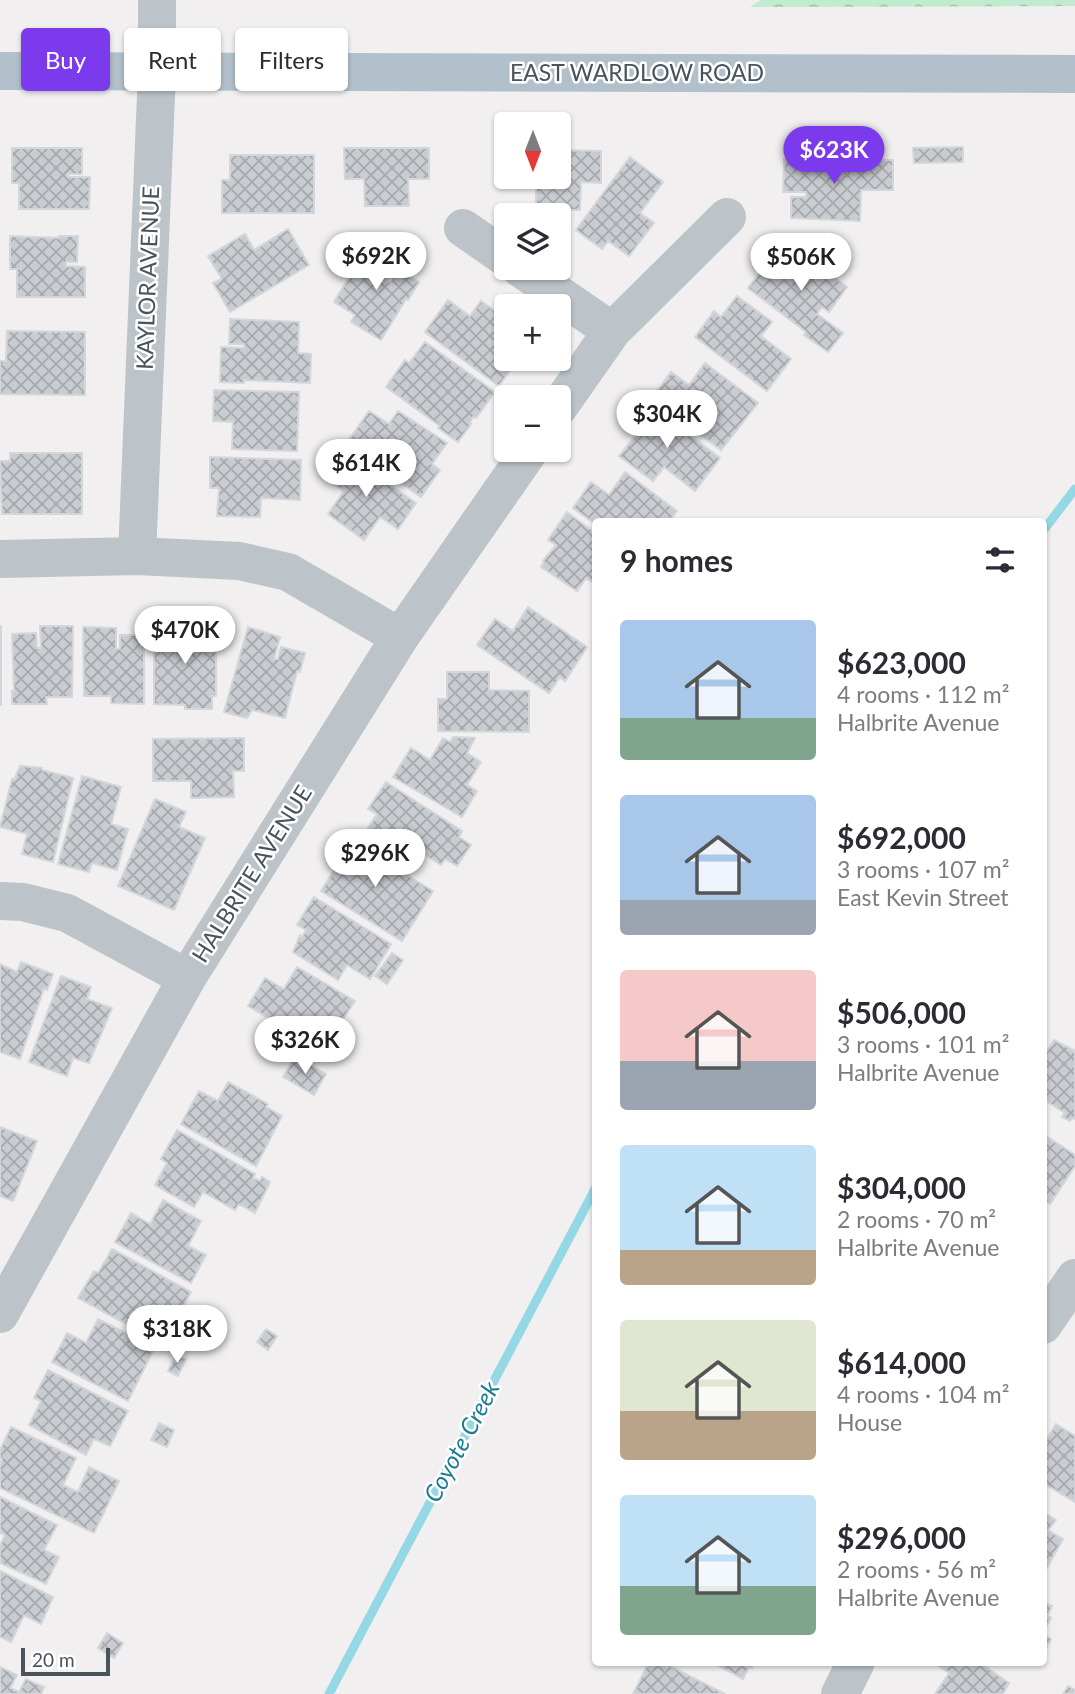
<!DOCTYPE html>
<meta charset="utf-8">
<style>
body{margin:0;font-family:Lato,sans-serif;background:#f2f2f3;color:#2b2b33;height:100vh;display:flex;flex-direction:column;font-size:26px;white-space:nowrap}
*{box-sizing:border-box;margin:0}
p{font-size:23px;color:#7c7c81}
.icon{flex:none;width:38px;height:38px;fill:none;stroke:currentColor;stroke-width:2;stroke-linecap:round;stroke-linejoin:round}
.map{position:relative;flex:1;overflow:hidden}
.drawer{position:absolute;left:592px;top:518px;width:455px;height:1148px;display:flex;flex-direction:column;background:#fff;border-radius:7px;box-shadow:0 2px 5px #0004}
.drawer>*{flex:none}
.top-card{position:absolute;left:21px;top:28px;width:466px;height:63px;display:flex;gap:14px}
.needle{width:46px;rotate:180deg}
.buttons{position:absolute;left:494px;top:112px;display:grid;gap:14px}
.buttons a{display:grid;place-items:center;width:77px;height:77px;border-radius:7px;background:#fff;box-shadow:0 2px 5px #0004;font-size:35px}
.scale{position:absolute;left:21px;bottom:18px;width:89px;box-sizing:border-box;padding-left:7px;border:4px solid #49535b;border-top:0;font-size:19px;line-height:24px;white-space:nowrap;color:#49535b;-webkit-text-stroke:5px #fff;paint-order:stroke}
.price{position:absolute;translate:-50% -60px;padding:0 16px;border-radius:24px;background:#fff;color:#222;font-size:23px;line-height:46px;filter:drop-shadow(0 2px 4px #0008)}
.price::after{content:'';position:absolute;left:50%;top:42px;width:21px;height:16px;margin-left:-10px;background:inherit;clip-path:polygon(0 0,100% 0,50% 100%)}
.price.active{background:#7c3aed;color:#fff}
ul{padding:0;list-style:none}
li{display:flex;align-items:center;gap:21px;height:175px;padding:0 28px}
li span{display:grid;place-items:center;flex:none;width:196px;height:140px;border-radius:7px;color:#555}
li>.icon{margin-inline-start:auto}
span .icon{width:84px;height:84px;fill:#fffc;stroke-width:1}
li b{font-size:30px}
h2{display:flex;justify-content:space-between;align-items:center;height:84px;padding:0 28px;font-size:30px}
.chip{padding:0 24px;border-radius:7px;background:#fff;box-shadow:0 2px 5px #0004;font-size:24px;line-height:63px}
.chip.active{background:#7c3aed;color:#fff}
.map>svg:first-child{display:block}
.forest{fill:url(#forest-crowns)}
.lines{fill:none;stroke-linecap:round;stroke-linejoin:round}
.stream{stroke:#93d8e4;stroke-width:9}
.building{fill:url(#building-cross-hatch);stroke:#d3d6da;stroke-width:2}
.minor{stroke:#bcc4ca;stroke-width:38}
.major{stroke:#b1c0cb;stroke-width:38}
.labels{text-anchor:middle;stroke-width:5;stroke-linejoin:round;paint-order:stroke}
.street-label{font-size:23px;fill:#49535b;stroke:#fff}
.water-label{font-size:24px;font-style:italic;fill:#197d8f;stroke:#fff}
</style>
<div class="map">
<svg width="1075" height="1694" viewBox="0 0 1075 1694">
<defs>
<pattern id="forest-crowns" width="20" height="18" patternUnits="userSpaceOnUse" patternTransform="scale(1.75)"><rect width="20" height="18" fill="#c1ebcf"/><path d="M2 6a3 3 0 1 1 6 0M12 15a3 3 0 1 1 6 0" fill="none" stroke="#9fc1ab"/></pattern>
<pattern id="building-cross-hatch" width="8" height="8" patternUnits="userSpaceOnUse" patternTransform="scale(1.75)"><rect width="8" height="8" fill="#c9ccd1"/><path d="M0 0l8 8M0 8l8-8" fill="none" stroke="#a5a8ad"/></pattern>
</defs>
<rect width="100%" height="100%" fill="#f1efef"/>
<path class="forest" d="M761 0H1075V6L750 7Z"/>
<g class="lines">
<path class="stream" d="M1043 531 1075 489
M329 1694 595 1189"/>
</g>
<path class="building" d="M963 147V162L914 163 913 148Z
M12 148H82V174H68V177H90L89 209H19V183H12Z
M344 148H429V179H408L409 206H365L364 179H345Z
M558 150 601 151V183L581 182 580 210H564L563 229H558V215H542V209H536V183H514V177H558Z
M230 155H314V213H222V180H230Z
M630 157 663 182 640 213 654 223 629 256 608 241 602 249 576 230Z
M784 159 893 160V190H861L860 221 791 218V197H806V192H783Z
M288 229 309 265 230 312 213 283 222 279 208 256 245 234 254 250Z
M10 236 59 238V236H78L77 262H66V266L85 267V297H17V269H10Z
M785 240 847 287 829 312 822 307 817 314 843 333 828 352 804 335 806 332 748 288Z
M371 245 374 247 375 245 400 260 387 281 390 282 398 269 419 282 408 300 406 299 381 340 351 322 355 315 334 302 366 250 367 251Z
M737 296 772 322 761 336 791 359 767 391 695 337 714 311 721 317Z
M448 300 470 316 481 301 506 319V359H518L499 386 425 332Z
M230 319 299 322 298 353 311 354 310 383 244 380V383L220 382 221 347 244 348V344H229Z
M7 331 85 332V395L0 394V361H6Z
M425 342 495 392 476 418 473 417 470 422 471 424 458 442 438 428 440 426 386 387 405 360 409 363Z
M705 363 758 403 721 450 652 398 671 372 689 385Z
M214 390 299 392 297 451 232 449 233 422 213 421Z
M647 404 720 458 695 491 664 467 653 481 619 456 636 435 628 429Z
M369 411 389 424 398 411 447 443 432 464 440 470 421 497 346 444Z
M10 453H82V514H2L0 461H10Z
M345 454 416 503 398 529 380 517 364 540 328 514 344 491 327 480Z
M210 457 301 460 300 500 261 498 260 517 217 516 219 488H210Z
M625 472 677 511 669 522H595V524L573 508 591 482 609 495Z
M567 512 595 533V584L586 578 577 591 541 567 544 562 543 561 556 545 548 540Z
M528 607 587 647 565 681 560 677 549 693 477 645 495 619 513 631Z
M0 626H1V705H0Z
M40 626H73L72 697H46L47 704H12V691H14L12 634 36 633 37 648H41Z
M154 626H216V696H212V709H185V705L154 704Z
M83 627 116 628V649H120V635H144V704L111 703V696H84Z
M248 627 280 637 274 659H278L281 647 305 653 300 672 297 671 285 718 252 710 247 718 224 712Z
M447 672H489V690L529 691V732L438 731V699H447Z
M453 737 475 738 467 753 481 762 467 785 477 791 462 817 393 777 411 748 430 760 443 738 450 742Z
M244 738V771H233L234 797 191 798V781H153V739Z
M20 766 42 768V770L73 778 53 862 22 854 27 834 0 827 12 779 14 780Z
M82 776 121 787 111 824 128 829 117 870 92 863 89 872 58 864Z
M386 782 462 831 459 837 471 845 457 866 445 859 441 865 409 845 398 861 362 837 377 814 368 809Z
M155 799 186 812 179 827 205 838 174 910 118 886Z
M344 837 433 891 402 941 321 891 336 867 328 862Z
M314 897 391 944 370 979 347 965 338 980 293 952 300 935 302 937 306 930 297 925Z
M392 953 403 960 387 984 375 976Z
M21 962 53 974 47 990 44 988 20 1059 0 1052V964L17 972Z
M297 967 355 1001 323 1050 248 1006 265 978 284 989Z
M61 976 91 987 87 999 112 1008 89 1063 73 1058 67 1076 29 1062Z
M1054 1040 1075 1051V1119L1072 1118 1070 1121 1062 1117 1065 1113 1043 1099V1057Z
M295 1056 326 1074 314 1095 283 1077Z
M228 1082 268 1104 266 1107 282 1116 256 1166 181 1124 199 1091 218 1101Z
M0 1127 37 1141 13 1201 0 1196Z
M177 1130 255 1174 253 1178 260 1181 262 1177 270 1182 255 1213 239 1204 235 1210 203 1192 194 1207 155 1185 167 1163 161 1159Z
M1043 1134 1075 1155V1166L1050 1204 1043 1199Z
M163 1200 201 1221 188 1246 206 1255 191 1283 115 1242 131 1213 150 1224Z
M112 1249 191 1292 163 1344 78 1298 94 1271 98 1273Z
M98 1319 138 1339 137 1342 153 1351 128 1401 52 1362 67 1333 86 1343Z
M266 1329 277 1336 268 1350 257 1342Z
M176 1355 186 1359 178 1376 168 1371Z
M48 1370 128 1411 110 1446 94 1439 86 1455 29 1425 41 1401 34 1398Z
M159 1423 174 1430 167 1447 151 1440Z
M1056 1424 1075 1436V1502L1043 1483V1451L1047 1443 1045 1442Z
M11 1427 76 1458 63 1485 78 1492 89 1467 119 1481 94 1533 0 1488V1464L2 1459 0 1458V1450Z
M0 1497 57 1525 44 1550 59 1557 46 1584 0 1563V1546L5 1535 0 1533Z
M1043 1512 1056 1520 1048 1530 1063 1539 1043 1575Z
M0 1571 53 1597 41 1624 24 1615 11 1642 0 1637Z
M1043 1602 1052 1606 1047 1616 1051 1618 1046 1627 1043 1625Z
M107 1633 123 1643 114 1658 98 1648Z
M1043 1634 1051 1639 1043 1654Z
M649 1662H658L667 1667 668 1665 725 1694H633Z
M712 1662H754L752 1668 749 1667 743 1679Z
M932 1662H979L1009 1683 1003 1694H935L949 1673Z
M0 1667 17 1675 10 1688 19 1692 26 1679 44 1687 41 1694H0Z
M1068 1686 1075 1690V1694H1063Z"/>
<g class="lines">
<path class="minor" d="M463 228 506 258
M520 268 612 331
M558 408 612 331 727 217
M137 556 157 71V0
M0 559 137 556 239 561 288 572 400 637
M0 901 23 902 67 913 187 978
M0 1314 187 978 400 637 530 450
M1043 1325 1075 1278
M840 1694 856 1662"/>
<path class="major" d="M0 71 1075 74"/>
</g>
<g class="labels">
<g class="street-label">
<text x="637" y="81">EAST WARDLOW ROAD</text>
<text transform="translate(148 278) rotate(-88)" y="8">KAYLOR AVENUE</text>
<text transform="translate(252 874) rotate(-58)" y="8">HALBRITE AVENUE</text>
</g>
<g class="water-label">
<text transform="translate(462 1442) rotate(-62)" y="8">Coyote Creek</text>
</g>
</g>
</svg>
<div class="buttons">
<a><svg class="needle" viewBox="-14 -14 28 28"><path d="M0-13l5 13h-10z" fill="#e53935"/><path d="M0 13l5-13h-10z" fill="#7c7c81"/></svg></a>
<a><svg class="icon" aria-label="layers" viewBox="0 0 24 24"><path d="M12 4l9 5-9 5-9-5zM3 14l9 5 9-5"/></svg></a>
<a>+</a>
<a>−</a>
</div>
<div class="scale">20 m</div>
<b class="price active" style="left:834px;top:186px">$623K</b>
<b class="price" style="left:376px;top:292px">$692K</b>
<b class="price" style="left:801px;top:293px">$506K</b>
<b class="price" style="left:667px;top:450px">$304K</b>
<b class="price" style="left:366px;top:499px">$614K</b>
<b class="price" style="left:185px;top:666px">$470K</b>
<b class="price" style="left:375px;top:889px">$296K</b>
<b class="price" style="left:305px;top:1076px">$326K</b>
<b class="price" style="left:177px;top:1365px">$318K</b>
<div class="top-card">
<a class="chip active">Buy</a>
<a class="chip">Rent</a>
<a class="chip">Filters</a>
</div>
<section class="drawer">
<h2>9 homes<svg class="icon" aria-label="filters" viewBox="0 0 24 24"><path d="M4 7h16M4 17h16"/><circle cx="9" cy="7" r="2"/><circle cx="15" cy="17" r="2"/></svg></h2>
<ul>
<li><span style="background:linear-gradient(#a9c7e8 70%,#7fa58c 0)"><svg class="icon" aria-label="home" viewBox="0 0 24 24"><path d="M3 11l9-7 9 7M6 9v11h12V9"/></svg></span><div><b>$623,000</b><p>4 rooms · 112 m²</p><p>Halbrite Avenue</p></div></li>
<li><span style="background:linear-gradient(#a9c7e8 75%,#9aa5b1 0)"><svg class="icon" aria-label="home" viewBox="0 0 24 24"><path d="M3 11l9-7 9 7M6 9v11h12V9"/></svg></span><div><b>$692,000</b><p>3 rooms · 107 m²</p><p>East Kevin Street</p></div></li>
<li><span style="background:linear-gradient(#f6c9c9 65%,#9aa5b1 0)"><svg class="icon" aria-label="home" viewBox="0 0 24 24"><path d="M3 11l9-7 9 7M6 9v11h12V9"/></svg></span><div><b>$506,000</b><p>3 rooms · 101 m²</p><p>Halbrite Avenue</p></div></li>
<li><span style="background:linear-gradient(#bfe0f5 75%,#b9a48a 0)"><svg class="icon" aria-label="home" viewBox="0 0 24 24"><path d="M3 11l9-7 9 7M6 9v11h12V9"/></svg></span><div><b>$304,000</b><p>2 rooms · 70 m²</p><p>Halbrite Avenue</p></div></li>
<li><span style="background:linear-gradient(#dfe7d0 65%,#b9a48a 0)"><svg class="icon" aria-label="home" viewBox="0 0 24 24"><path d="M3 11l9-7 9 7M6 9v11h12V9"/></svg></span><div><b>$614,000</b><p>4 rooms · 104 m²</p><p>House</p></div></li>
<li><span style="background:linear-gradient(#bfe0f5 65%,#7fa58c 0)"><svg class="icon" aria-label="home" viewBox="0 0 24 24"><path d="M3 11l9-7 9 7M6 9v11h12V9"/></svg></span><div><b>$296,000</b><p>2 rooms · 56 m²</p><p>Halbrite Avenue</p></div></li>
</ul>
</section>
</div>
